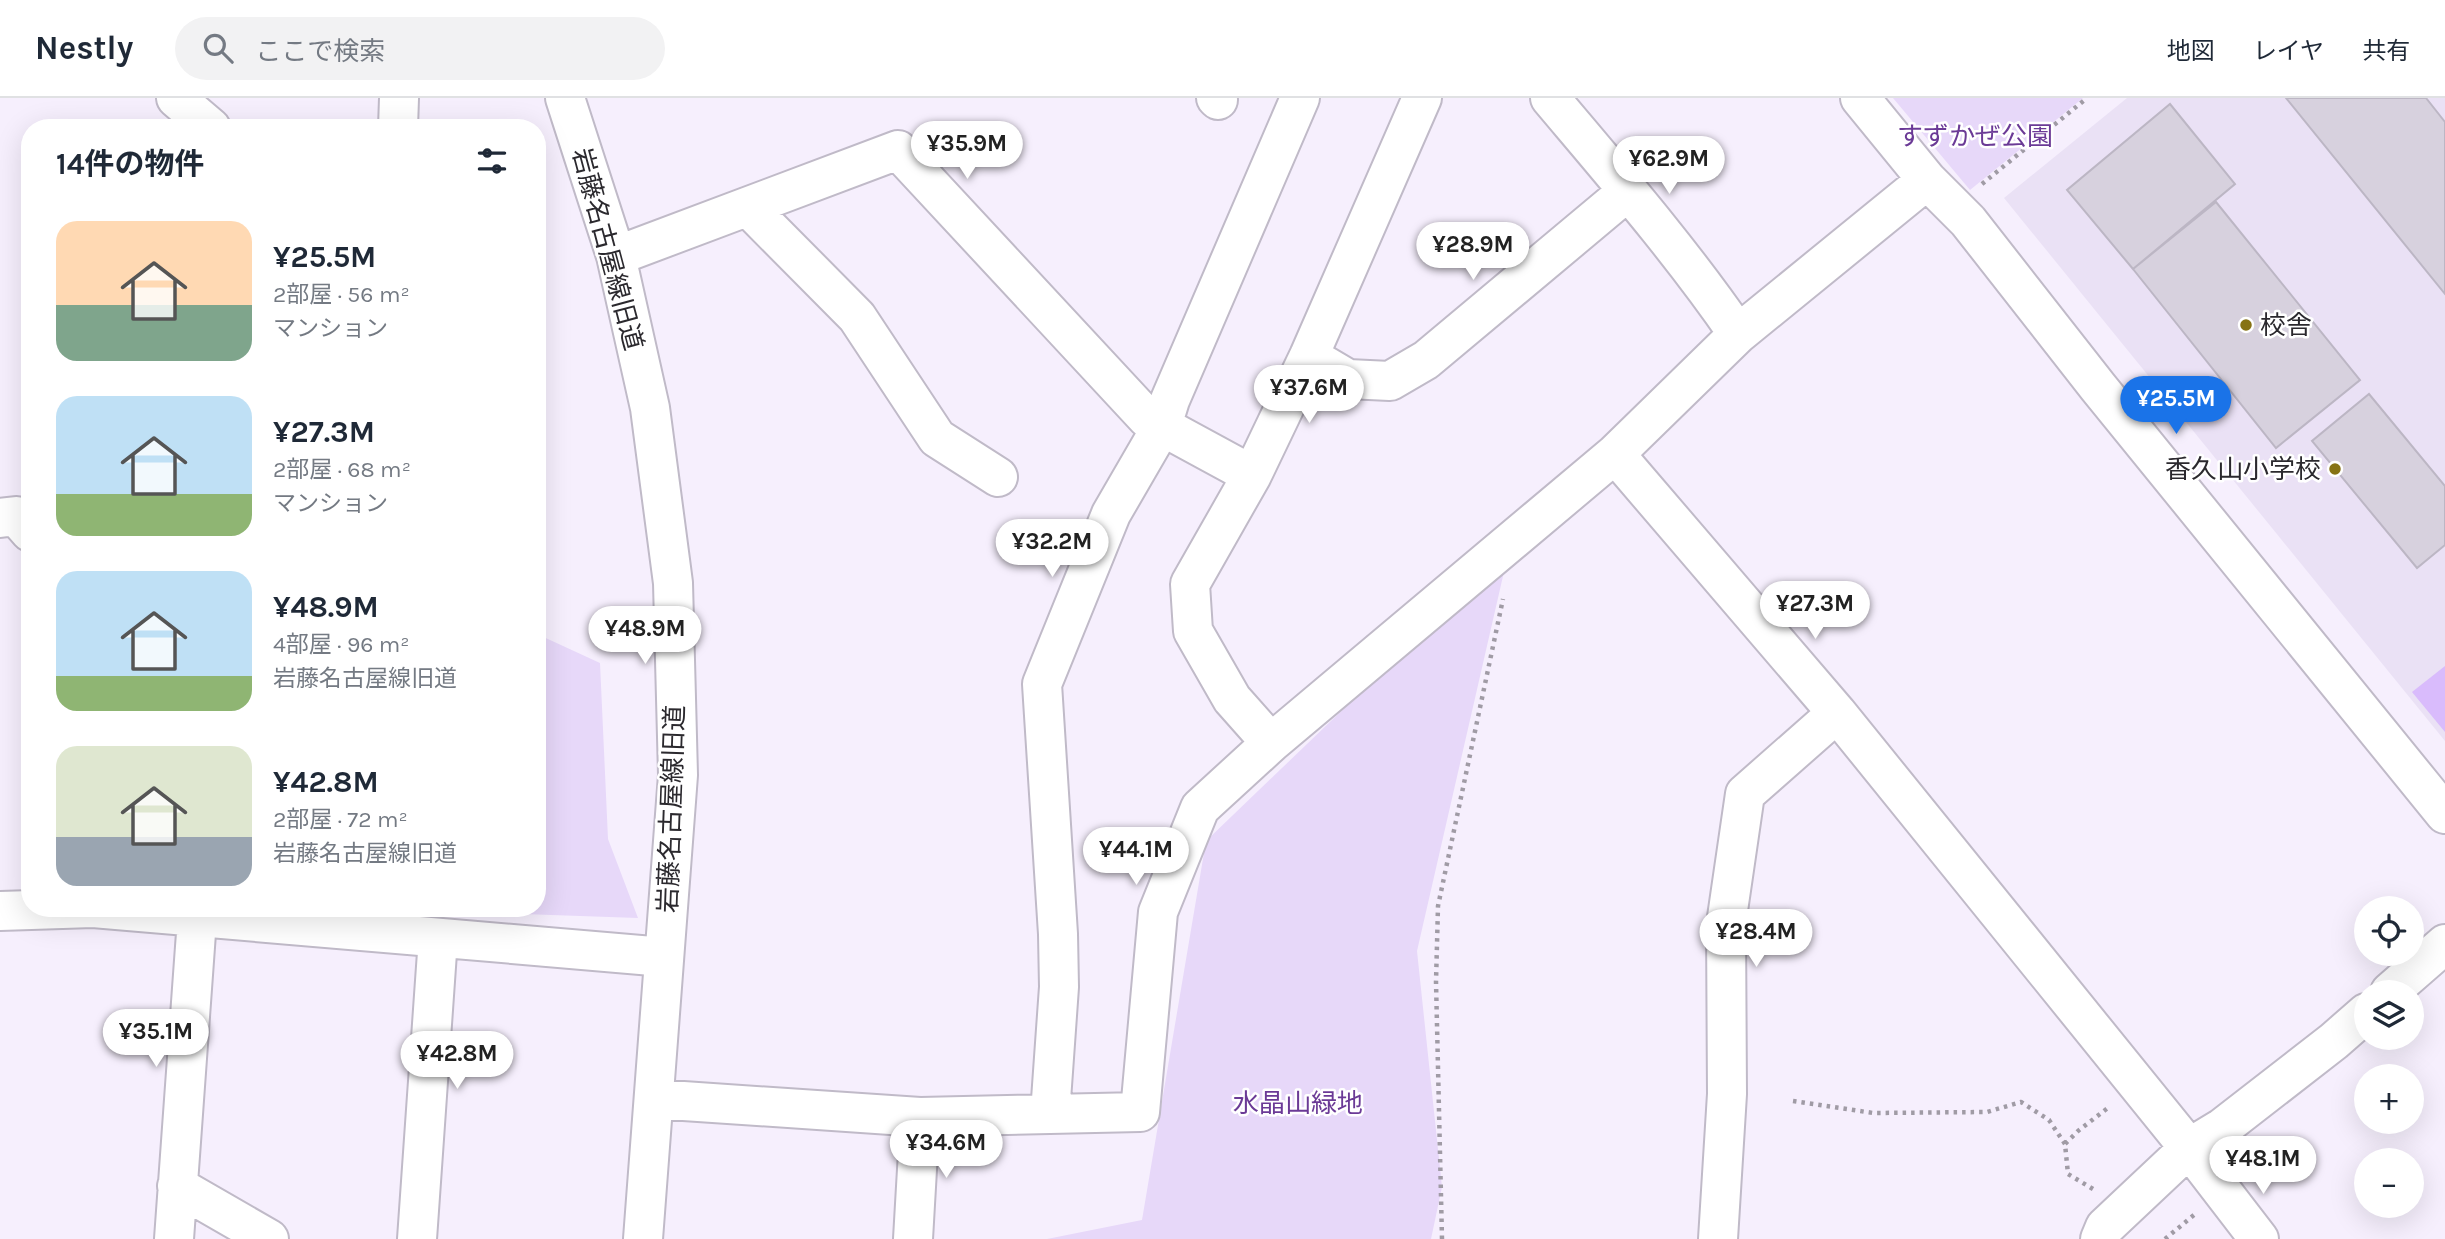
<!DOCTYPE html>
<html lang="ja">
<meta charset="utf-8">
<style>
body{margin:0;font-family:Karla,"Noto Sans JP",sans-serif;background:#f2f2f3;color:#1f2937;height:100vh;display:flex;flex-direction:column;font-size:26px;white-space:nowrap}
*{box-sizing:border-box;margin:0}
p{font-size:23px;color:#747a83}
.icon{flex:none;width:38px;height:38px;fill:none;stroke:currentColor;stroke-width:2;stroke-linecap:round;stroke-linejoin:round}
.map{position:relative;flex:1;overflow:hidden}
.side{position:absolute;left:21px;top:21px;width:525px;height:798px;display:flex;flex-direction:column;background:#fff;border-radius:28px;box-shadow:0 7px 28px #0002}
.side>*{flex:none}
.controls{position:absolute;left:2354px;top:798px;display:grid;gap:14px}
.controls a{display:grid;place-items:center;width:70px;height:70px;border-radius:50%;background:#fff;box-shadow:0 7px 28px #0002;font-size:35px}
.price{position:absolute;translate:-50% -60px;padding:0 16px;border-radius:24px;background:#fff;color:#222;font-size:23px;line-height:46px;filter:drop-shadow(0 2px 4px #0008)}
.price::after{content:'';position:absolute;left:50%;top:42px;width:21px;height:16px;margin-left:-10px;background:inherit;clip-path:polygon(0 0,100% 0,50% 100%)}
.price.on{background:#1a73e8;color:#fff}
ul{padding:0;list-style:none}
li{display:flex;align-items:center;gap:21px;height:175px;padding:0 35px}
li span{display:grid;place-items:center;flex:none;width:196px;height:140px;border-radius:21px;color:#555}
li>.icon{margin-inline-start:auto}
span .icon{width:84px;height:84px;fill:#fffc;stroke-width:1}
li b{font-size:30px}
h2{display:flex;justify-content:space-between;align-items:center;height:84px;padding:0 35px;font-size:30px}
header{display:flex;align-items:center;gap:42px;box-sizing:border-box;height:98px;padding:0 35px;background:#fff;border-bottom:2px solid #e0e1e3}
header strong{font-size:33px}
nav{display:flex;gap:38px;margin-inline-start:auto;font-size:24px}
.search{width:490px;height:63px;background:#f2f2f3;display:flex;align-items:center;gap:18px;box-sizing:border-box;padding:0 24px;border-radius:38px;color:#747a83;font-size:26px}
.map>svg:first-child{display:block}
.built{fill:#eae1f5}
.green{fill:#e7d8f9}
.water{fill:#d9bbfc}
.building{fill:#d7d1de;stroke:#bcb6c4;stroke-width:2}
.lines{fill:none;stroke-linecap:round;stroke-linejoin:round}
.minor-casing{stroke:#c0bac8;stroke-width:42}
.path{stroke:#a09ba5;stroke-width:4.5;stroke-dasharray:3.5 5;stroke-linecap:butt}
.minor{stroke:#fff;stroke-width:38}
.poi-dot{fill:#867214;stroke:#fff;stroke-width:2.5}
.labels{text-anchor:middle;stroke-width:5;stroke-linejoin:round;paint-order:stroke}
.park-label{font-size:26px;fill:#6b3a96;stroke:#fff}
.street-label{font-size:26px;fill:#2b292e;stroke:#fff}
.poi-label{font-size:26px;fill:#2b292e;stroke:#fff;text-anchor:start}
</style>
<header>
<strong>Nestly</strong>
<div class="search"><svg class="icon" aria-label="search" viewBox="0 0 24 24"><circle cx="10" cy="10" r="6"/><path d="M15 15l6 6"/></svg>ここで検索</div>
<nav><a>地図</a><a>レイヤ</a><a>共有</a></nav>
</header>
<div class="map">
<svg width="2445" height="1141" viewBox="0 0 2445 1141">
<rect width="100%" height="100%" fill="#f6effd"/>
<path class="built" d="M2127 0H2445V643L2004 100Z"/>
<path class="green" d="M1893 0H2083L1970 92Z
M1509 452 1417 853 1442 1089 1431 1141H1047L1142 1122 1206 743Z
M537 536 600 565 608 741 638 820 353 810H537Z"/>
<path class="water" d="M2445 568V634L2412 594Z"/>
<path class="building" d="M2286 0H2426L2445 24V196Z
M2170 6 2235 86 2133 171 2067 92Z
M2216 104 2360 282 2276 350 2133 171Z
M2369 296 2445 388V447L2417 470 2312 343Z"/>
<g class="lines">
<g class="minor-casing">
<path id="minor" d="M176 0 211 30
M565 0 616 158 650 310 673 485 678 677 643 1141
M1216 0 1218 2
M1550 0C1614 76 1681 153 1738 236
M1860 0 1927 82 1968 123 2098 289 2445 716
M398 30 399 0
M1927 82 1738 236 1615 356 1837 615 2189 1050 2259 1141
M748 109 857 219 937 340 998 379
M616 158 898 52 1147 320 1252 377
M1309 258 1348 281 1390 283 1426 262 1628 93
M0 420 16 418 30 434
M1271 645 1232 601 1193 533 1190 486 1252 377 1309 258 1422 0
M0 813 93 810 664 859
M2390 894 2445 846
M654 1001 920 1019 1140 1014 1158 814 1200 710 1271 645 1615 356
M1050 1016 1059 889 1058 836 1042 586 1111 416 1162 328 1170 302 1300 0
M177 1088 269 1141
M174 1141 197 821 199 810
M417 1141 438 840
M913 1141 920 1019
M1718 1141 1727 996 1726 826 1745 696 1837 615
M2100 1141 2105 1129 2189 1050 2222 1030 2334 943 2366 915"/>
</g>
<path class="path" d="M1982 86 2087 0
M1793 1003 1873 1015 1987 1014 2021 1004 2049 1022 2065 1046
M2093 1091 2068 1076 2065 1046 2078 1033 2109 1009
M1442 1141 1436 884 1438 808 1503 501
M2165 1141 2194 1117"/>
<use href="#minor" class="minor"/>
</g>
<g class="poi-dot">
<circle cx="2246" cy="227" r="7"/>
<circle cx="2335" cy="371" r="7"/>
</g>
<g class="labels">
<g class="park-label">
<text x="1975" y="47">すずかぜ公園</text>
<text x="1298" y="1014">水晶山緑地</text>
</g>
<g class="street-label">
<text transform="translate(608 151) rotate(75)" y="9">岩藤名古屋線旧道</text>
<text transform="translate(671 711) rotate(-88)" y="9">岩藤名古屋線旧道</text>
</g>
<g class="poi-label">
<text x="2260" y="236">校舎</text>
<text x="2321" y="380" text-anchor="end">香久山小学校</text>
</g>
</g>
</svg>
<div class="controls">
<a><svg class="icon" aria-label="locate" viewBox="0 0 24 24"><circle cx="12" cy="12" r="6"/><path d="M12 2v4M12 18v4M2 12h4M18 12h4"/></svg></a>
<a><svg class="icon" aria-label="layers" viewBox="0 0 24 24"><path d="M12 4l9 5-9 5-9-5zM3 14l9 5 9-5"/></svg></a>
<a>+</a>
<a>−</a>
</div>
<b class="price" style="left:967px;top:83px">¥35.9M</b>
<b class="price" style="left:1669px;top:98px">¥62.9M</b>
<b class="price" style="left:1473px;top:184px">¥28.9M</b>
<b class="price" style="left:1309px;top:327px">¥37.6M</b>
<b class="price on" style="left:2176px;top:338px">¥25.5M</b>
<b class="price" style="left:1052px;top:481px">¥32.2M</b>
<b class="price" style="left:1815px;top:543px">¥27.3M</b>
<b class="price" style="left:645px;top:568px">¥48.9M</b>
<b class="price" style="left:1136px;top:789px">¥44.1M</b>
<b class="price" style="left:1756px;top:871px">¥28.4M</b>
<b class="price" style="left:156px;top:971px">¥35.1M</b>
<b class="price" style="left:457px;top:993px">¥42.8M</b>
<b class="price" style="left:946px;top:1082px">¥34.6M</b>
<b class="price" style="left:2263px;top:1098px">¥48.1M</b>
<section class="side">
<h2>14件の物件<svg class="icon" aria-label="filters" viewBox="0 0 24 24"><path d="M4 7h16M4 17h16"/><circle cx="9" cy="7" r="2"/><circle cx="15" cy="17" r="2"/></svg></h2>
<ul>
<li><span style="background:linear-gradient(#ffd9b3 60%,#7fa58c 0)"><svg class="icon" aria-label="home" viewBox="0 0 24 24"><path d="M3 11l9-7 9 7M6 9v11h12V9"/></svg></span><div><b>¥25.5M</b><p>2部屋 · 56 m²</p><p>マンション</p></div></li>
<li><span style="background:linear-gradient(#bfe0f5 70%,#8fb573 0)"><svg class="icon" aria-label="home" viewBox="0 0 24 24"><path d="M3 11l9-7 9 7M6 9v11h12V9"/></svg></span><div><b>¥27.3M</b><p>2部屋 · 68 m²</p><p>マンション</p></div></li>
<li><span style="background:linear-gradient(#bfe0f5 75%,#8fb573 0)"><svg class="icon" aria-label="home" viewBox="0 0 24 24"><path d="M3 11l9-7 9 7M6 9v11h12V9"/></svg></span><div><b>¥48.9M</b><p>4部屋 · 96 m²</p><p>岩藤名古屋線旧道</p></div></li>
<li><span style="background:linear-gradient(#dfe7d0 65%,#9aa5b1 0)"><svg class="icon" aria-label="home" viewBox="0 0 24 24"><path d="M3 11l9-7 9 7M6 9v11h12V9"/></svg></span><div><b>¥42.8M</b><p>2部屋 · 72 m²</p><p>岩藤名古屋線旧道</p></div></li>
</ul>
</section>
</div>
